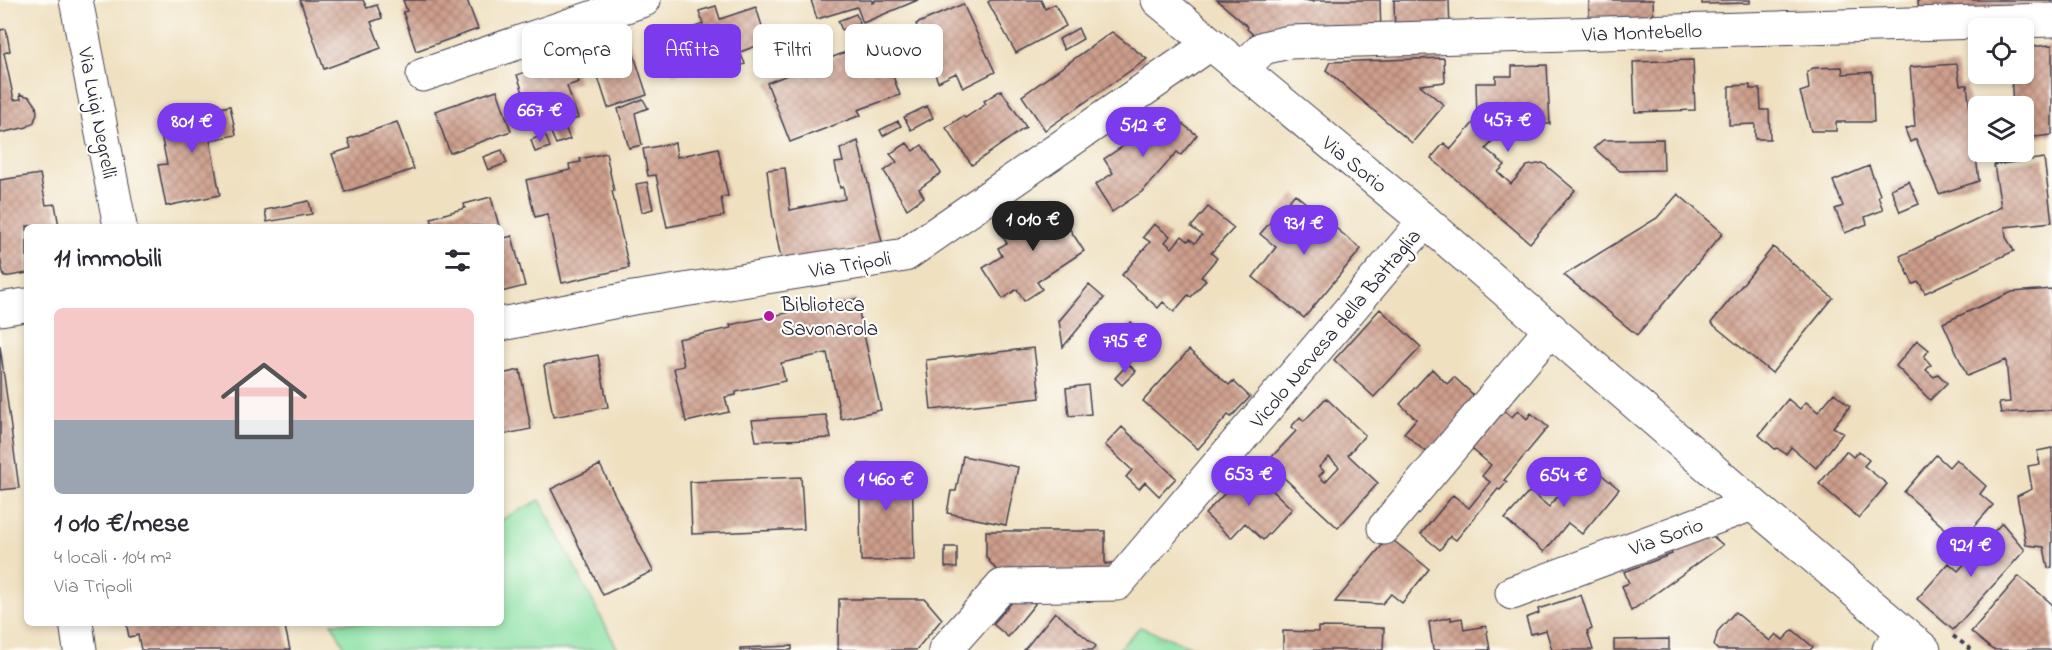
<!DOCTYPE html>
<html lang="it">
<meta charset="utf-8">
<style>
body{margin:0;font-family:"Indie Flower",sans-serif;background:#f2f2f3;color:#2b2b33;height:100vh;display:flex;flex-direction:column;font-size:22px;white-space:nowrap}
*{box-sizing:border-box;margin:0}
p{font-size:20px;color:#7c7c81}
.icon{flex:none;width:33px;height:33px;fill:none;stroke:currentColor;stroke-width:2;stroke-linecap:round;stroke-linejoin:round}
.map{position:relative;flex:1;overflow:hidden}
.panel{position:absolute;left:24px;top:224px;width:480px;height:402px;display:flex;flex-direction:column;background:#fff;border-radius:9px;box-shadow:0 3px 9px #0003}
.panel>*{flex:none}
.banner{position:absolute;left:522px;top:24px;width:570px;height:54px;display:flex;gap:12px}
.tools{position:absolute;left:1968px;top:18px;display:grid;gap:12px}
.tools a{display:grid;place-items:center;width:66px;height:66px;border-radius:9px;background:#fff;box-shadow:0 3px 9px #0003;font-size:30px}
.price{position:absolute;translate:-50% -51px;padding:0 14px;border-radius:21px;background:#7c3aed;color:#fff;font-size:20px;line-height:39px;filter:drop-shadow(0 2px 3px #0008)}
.price::after{content:'';position:absolute;left:50%;top:36px;width:18px;height:14px;margin-left:-9px;background:inherit;clip-path:polygon(0 0,100% 0,50% 100%)}
.price.selected{background:#222;color:#fff}
ul{padding:0;list-style:none}
li{display:grid;align-content:center;gap:12px;height:318px;padding:0 30px}
li+li{border-top:2px solid #e1e1e2}
li span{display:grid;place-items:center;height:186px;border-radius:9px;color:#555}
li>.icon{margin-inline-start:auto}
span .icon{width:108px;height:108px;fill:#fffc;stroke-width:1}
li b{font-size:26px}
h2{display:flex;justify-content:space-between;align-items:center;height:72px;padding:0 30px;font-size:26px}
.tag{padding:0 21px;border-radius:9px;background:#fff;box-shadow:0 3px 9px #0003;font-size:21px;line-height:54px}
.tag.selected{background:#7c3aed;color:#fff}
.map>svg:first-child{display:block}
.grass{fill:url(#grass-tufts);stroke:#568270;stroke-width:1.5}
.pitch{fill:#8be1a4;stroke:#568270;stroke-width:1.5}
.building{fill:url(#building-cross-hatch);fill-rule:evenodd}
.lines{fill:none;stroke-linecap:round;stroke-linejoin:round}
.minor-casing{stroke:#413e4f;stroke-width:35}
.major-casing{stroke:#413e4f;stroke-width:35}
.path{stroke:#413e4f;stroke-width:4;stroke-dasharray:4.5 4.5;stroke-linecap:butt}
.minor{stroke:#fff;stroke-width:33}
.major{stroke:#fff;stroke-width:33}
.poi-dot{fill:#b5179e;stroke:#fdfcf7;stroke-width:2}
.labels{text-anchor:middle;stroke-width:4.5;stroke-linejoin:round;paint-order:stroke}
.street-label{font-size:21px;fill:#22223b;stroke:#fdfcf7}
.poi-label{font-size:21px;fill:#22223b;stroke:#fdfcf7;text-anchor:start}
</style>
<div class="map">
<svg width="2052" height="650" viewBox="0 0 2052 650">
<defs>
<pattern id="grass-tufts" width="24" height="20" patternUnits="userSpaceOnUse" patternTransform="scale(1.5)"><rect width="24" height="20" fill="#8be1a4"/><path d="M3 7l-1-3M5 7V3M7 7l1-3M15 17l-1-3M17 17v-4M19 17l1-3" fill="none" stroke="#78c18e"/></pattern>
<pattern id="building-cross-hatch" width="8" height="8" patternUnits="userSpaceOnUse" patternTransform="scale(1.5)"><rect width="8" height="8" fill="#ce9e8b"/><path d="M0 0l8 8M0 8l8-8" fill="none" stroke="#a78073"/></pattern>
</defs>
<rect width="100%" height="100%" fill="#fdfcf7"/>
<filter id="ink" filterUnits="userSpaceOnUse"><feTurbulence type="fractalNoise" baseFrequency=".0167" numOctaves="2"/><feDisplacementMap in="SourceGraphic" scale="12" xChannelSelector="R" yChannelSelector="G"/><feConvolveMatrix kernelMatrix="1 2 1 2 8 2 1 2 1" color-interpolation-filters="sRGB"/></filter>
<filter id="wash" filterUnits="userSpaceOnUse"><feTurbulence type="fractalNoise" baseFrequency=".008" numOctaves="4" result="noise"/><feDisplacementMap in="SourceGraphic" scale="24" xChannelSelector="R" yChannelSelector="G"/><feGaussianBlur stdDeviation="1.35" result="paint"/><feColorMatrix in="noise" values="0 0 0 0 0 0 0 0 0 0 0 0 0 0 0 0 0 1.4 0 .05"/><feComposite in="paint" operator="in"/></filter>
<g filter="url(#wash)">
<rect width="100%" height="100%" fill="#efe0c0"/>
<path class="grass" d="M1140 627 1200 650H1118Z"/>
<path class="pitch" d="M540 500 618 650H346L332 623 501 622V520Z"/>
<g id="blocks">
<path class="building" d="M300 0H363L367 8 377 5 382 18 371 22 381 48 324 69Z
M403 0H467L478 29 416 51 403 12 407 11Z
M811 0H872V3L875 2V0H918L863 23 857 7 817 19Z
M991 0H1041L1045 9 1055 4 1066 26 1016 53 988 2Z
M1217 0H1305L1314 2V0H1380L1381 36 1259 40 1247 29 1248 27Z
M1394 0H1449L1450 34 1395 36Z
M1589 0H1653L1654 27 1589 29Z
M1702 0H1750V3L1702 4Z
M1918 0H2052V15L1919 19Z
M963 4 995 72 963 88 956 73 938 82 916 24Z
M716 6 720 19 756 7 767 42 740 52 745 64 729 70 724 57 673 75 661 39 703 24 699 11Z
M856 14 860 23 842 30 838 21Z
M1078 28 1083 39 1064 50 1059 39Z
M6 29 10 51 4 53 14 100 21 99 20 94 30 97 36 105 37 113 34 122 27 127 0 133V30Z
M1112 32 1147 59 1045 130 1022 96Z
M628 37 647 95 608 108 589 49Z
M879 39 900 95 858 110 861 115 790 142 767 83Z
M2052 45V135L2024 138V106H2013L2011 74H2024V47Z
M570 56 579 82 567 86 578 118 537 133 517 75Z
M1444 58 1445 82 1420 85 1444 105 1412 143 1326 70 1330 62Z
M1693 60 1695 110 1635 112 1633 62Z
M1957 64 1960 85H1967L1979 181 1939 194 1916 139 1910 142 1905 129 1915 126 1910 67Z
M1547 65 1550 124H1528V133L1499 134 1486 149 1505 165 1498 172 1511 184 1527 166 1543 163 1575 190 1530 243 1431 158 1444 143 1451 149 1474 122 1498 126V119L1477 120 1476 83H1496V76H1512V66Z
M1842 67 1843 74 1872 72 1874 122H1836V131H1811L1800 92 1809 89 1807 72 1813 68Z
M1750 85V89H1760L1761 110H1769L1770 139H1755V124L1729 125V86Z
M497 90 511 131 450 153 435 111Z
M1001 90 1026 127 972 165 946 128 963 116 965 118 986 104 984 101Z
M643 99 648 108 635 113 642 145 629 148 618 109Z
M230 106 236 135 210 140 220 195 166 206 158 165 167 164 158 120Z
M927 106 933 118 911 130 904 117Z
M1164 110 1197 135 1181 155 1177 152 1143 191 1112 212 1095 185 1113 173 1104 159 1129 142 1124 139Z
M898 121 901 126 883 136 880 130Z
M397 122 414 169 345 192 332 154 351 148 348 139Z
M565 127 570 139 556 144 551 133Z
M545 134 550 147 535 152 531 140Z
M1663 139 1664 170 1620 171 1594 148 1603 140Z
M858 141 882 242 782 263 773 219 767 170 785 168 790 210 845 199 843 187 840 188 835 163 843 162 840 149Z
M675 143 677 157 718 148 728 196 721 197 724 216 667 227 656 175 648 176 643 149Z
M907 143 913 151 922 145 941 173 919 189 924 197 907 209 884 171 897 162 890 154Z
M502 150 507 163 488 170 483 157Z
M606 153 614 191H612L629 268 562 283 547 214 535 217 526 180 570 170 569 164 581 162 580 159Z
M2044 158 2052 222 2005 227 2006 237 2014 251 1925 293 1919 282 1913 284 1900 256 2001 207 1994 165Z
M1869 166 1880 195 1878 196 1883 210 1865 217 1867 224 1845 233 1835 209 1843 206 1833 181Z
M40 174 46 205 55 204 59 226H27V273L4 277 0 257V180Z
M1909 181 1919 204 1900 212 1891 189Z
M647 182 653 209 642 212 636 184Z
M1295 194 1361 249 1304 318 1253 277 1276 247 1260 234Z
M1678 194 1723 233 1637 335 1564 275 1657 218Z
M491 197 499 226H433L431 218 465 208 464 204Z
M1051 200 1084 251 1037 282 1042 289 1024 301 1017 289 1003 299 983 268 1002 256 998 248 1007 243 1000 233Z
M309 201 312 214 267 222 265 210Z
M1208 207 1234 228 1211 253 1217 258 1201 277 1206 280 1191 297 1188 295 1174 312 1163 302 1158 308 1122 275 1150 242 1143 237 1154 224 1170 236 1165 242 1172 248 1182 236 1188 241 1190 239 1195 243 1202 235 1191 227Z
M512 236 525 286 501 292V239Z
M1773 247 1833 298 1772 373 1711 323Z
M1089 285 1104 298 1063 347 1059 321Z
M2052 289V410L2001 413 1999 403 2010 402 2006 360 1967 376 1943 323 2012 292Z
M856 299 881 410 841 419 827 353 781 363 785 381 736 392V395L725 397 729 412 686 422 674 368 684 366 678 339 731 328 730 325 743 322Z
M1380 309 1421 347 1374 397 1334 360Z
M1131 322 1148 336 1133 354 1116 340Z
M1917 340 1929 350 1924 357 1931 365 1926 370 1934 377 1938 374 1947 383 1930 400 1896 366Z
M0 346 19 488 0 490Z
M1034 348 1040 398 931 410 926 360Z
M1189 350 1229 385 1233 381 1250 397 1231 417 1228 415 1198 449 1143 401Z
M598 355 608 407 553 417 544 365Z
M1128 364 1136 371 1122 385 1115 378Z
M1432 369 1447 384 1454 377 1480 401 1430 456 1404 433 1416 419 1400 404Z
M520 370 531 429 501 435V374Z
M1088 385 1091 414 1069 416 1066 388Z
M1834 393 1850 406 1833 427 1843 433 1816 468 1791 447 1786 454 1777 448 1775 449 1759 435 1788 399 1800 409 1806 402 1818 412Z
M1326 398 1365 435 1348 455 1378 483 1338 528 1267 462 1296 431 1291 427 1300 417 1304 421ZM1329 457 1339 467 1325 482 1319 476 1324 471 1319 467Z
M1499 406 1512 417 1518 410 1527 419 1531 413 1548 427 1504 480 1507 482 1500 490 1498 489 1456 540 1450 536 1440 550 1421 534 1453 495 1469 508 1490 482 1482 476 1491 465 1466 444Z
M826 415 831 438 756 441 752 420Z
M1122 427 1176 478 1159 496 1145 482 1139 489 1126 477 1132 470 1105 445Z
M2052 448V567L2048 568 2044 547 2026 545 2017 496 2032 489 2028 466 2040 464 2037 451Z
M1846 451 1853 457 1859 451 1869 460 1864 466 1887 484 1859 518 1819 484Z
M1936 455 1949 467 1956 459 1986 486 1980 494 1993 505 1960 542 1904 492Z
M963 456 1018 467 1006 525 947 513 951 491H956Z
M1586 462 1619 489 1582 534 1568 523 1544 552 1505 519 1530 491 1549 507Z
M912 463 914 560 861 561 859 464Z
M600 465 653 571 603 595 551 489Z
M1249 468 1292 509 1263 540 1245 523 1231 538 1205 514Z
M801 477 804 529 692 534 690 482Z
M2002 523 2025 550 1953 630 1917 599 1949 563 1958 571Z
M986 531H1105V564L1116 562 1108 572 997 571 986 557Z
M1709 533 1723 545 1631 611 1622 586 1629 583 1624 572 1672 554 1669 548Z
M1389 537 1429 569 1402 603 1391 594 1382 604 1335 602Z
M945 547H957V568L945 567Z
M2019 576 2052 604V650H1993L1971 632Z
M1581 595 1592 629 1587 631 1593 650H1552L1546 630 1531 634 1526 618 1539 613 1538 609Z
M839 599H925L942 619 916 650H838Z
M1013 601H1032L1035 604 1008 637 993 624Z
M1055 612 1096 646 1093 650H1024Z
M1735 612 1770 641 1776 634 1783 640 1793 630 1813 647 1810 650H1718L1714 646 1718 631Z
M1451 617V620L1462 618 1464 630 1486 626 1490 650H1433L1429 622Z
M126 622H284L290 650H141L138 635 129 637Z
M1318 627 1384 628 1383 650H1283V631L1318 632Z
M1669 639V650H1614V640Z
M792 646V650H740V648Z"/>
</g>
</g>
<g filter="url(#ink)">
<use href="#blocks" fill-opacity="0" stroke="#413e4f" stroke-width="1.5"/>
<g class="lines">
<g class="minor-casing">
<path id="minor" d="M76 0 120 226
M1241 70 1263 48 1289 42 2052 20
M423 75 644 0
M0 309 25 305
M501 324 633 298 905 255 1210 44
M1384 528 1551 329
M1512 593 1752 504
M76 622 80 650
M945 650 1002 586 1117 584 1425 221
M1889 650 1904 633"/>
</g>
<g class="major-casing">
<path id="major" d="M1158 0 1425 221 1752 504 1924 650"/>
</g>
<path class="path" d="M1953 636 1972 650"/>
<use href="#minor" class="minor"/>
<use href="#major" class="major"/>
</g>
</g>
<circle class="poi-dot" cx="769" cy="316" r="6"/>
<g class="labels">
<g class="street-label">
<text transform="translate(1642 32) rotate(-2)" y="7">Via Montebello</text>
<text transform="translate(98 113) rotate(79)" y="7">Via Luigi Negrelli</text>
<text transform="translate(1355 164) rotate(39)" y="7">Via Sorio</text>
<text transform="translate(850 264) rotate(-9)" y="7">Via Tripoli</text>
<text transform="translate(1335 328) rotate(-50)" y="7">Vicolo Nervesa della Battaglia</text>
<text transform="translate(1666 536) rotate(-20)" y="7">Via Sorio</text>
</g>
<g class="poi-label">
<text x="781" y="311">Biblioteca<tspan x="781" dy="24">Savonarola</tspan></text>
</g>
</g>
</svg>
<div class="tools">
<a><svg class="icon" aria-label="locate" viewBox="0 0 24 24"><circle cx="12" cy="12" r="6"/><path d="M12 2v4M12 18v4M2 12h4M18 12h4"/></svg></a>
<a><svg class="icon" aria-label="layers" viewBox="0 0 24 24"><path d="M12 4l9 5-9 5-9-5zM3 14l9 5 9-5"/></svg></a>
</div>
<b class="price" style="left:540px;top:143px">667 €</b>
<b class="price" style="left:1508px;top:153px">457 €</b>
<b class="price" style="left:192px;top:154px">801 €</b>
<b class="price" style="left:1143px;top:158px">512 €</b>
<b class="price selected" style="left:1033px;top:252px">1 010 €</b>
<b class="price" style="left:1304px;top:256px">931 €</b>
<b class="price" style="left:1125px;top:374px">795 €</b>
<b class="price" style="left:1249px;top:507px">653 €</b>
<b class="price" style="left:1564px;top:508px">654 €</b>
<b class="price" style="left:886px;top:512px">1 460 €</b>
<b class="price" style="left:1971px;top:578px">921 €</b>
<div class="banner">
<a class="tag">Compra</a>
<a class="tag selected">Affitta</a>
<a class="tag">Filtri</a>
<a class="tag">Nuovo</a>
</div>
<section class="panel">
<h2>11 immobili<svg class="icon" aria-label="filters" viewBox="0 0 24 24"><path d="M4 7h16M4 17h16"/><circle cx="9" cy="7" r="2"/><circle cx="15" cy="17" r="2"/></svg></h2>
<ul>
<li><span style="background:linear-gradient(#f6c9c9 60%,#9aa5b1 0)"><svg class="icon" aria-label="home" viewBox="0 0 24 24"><path d="M3 11l9-7 9 7M6 9v11h12V9"/></svg></span><div><b>1 010 €/mese</b><p>4 locali · 104 m²</p><p>Via Tripoli</p></div></li>
</ul>
</section>
</div>
